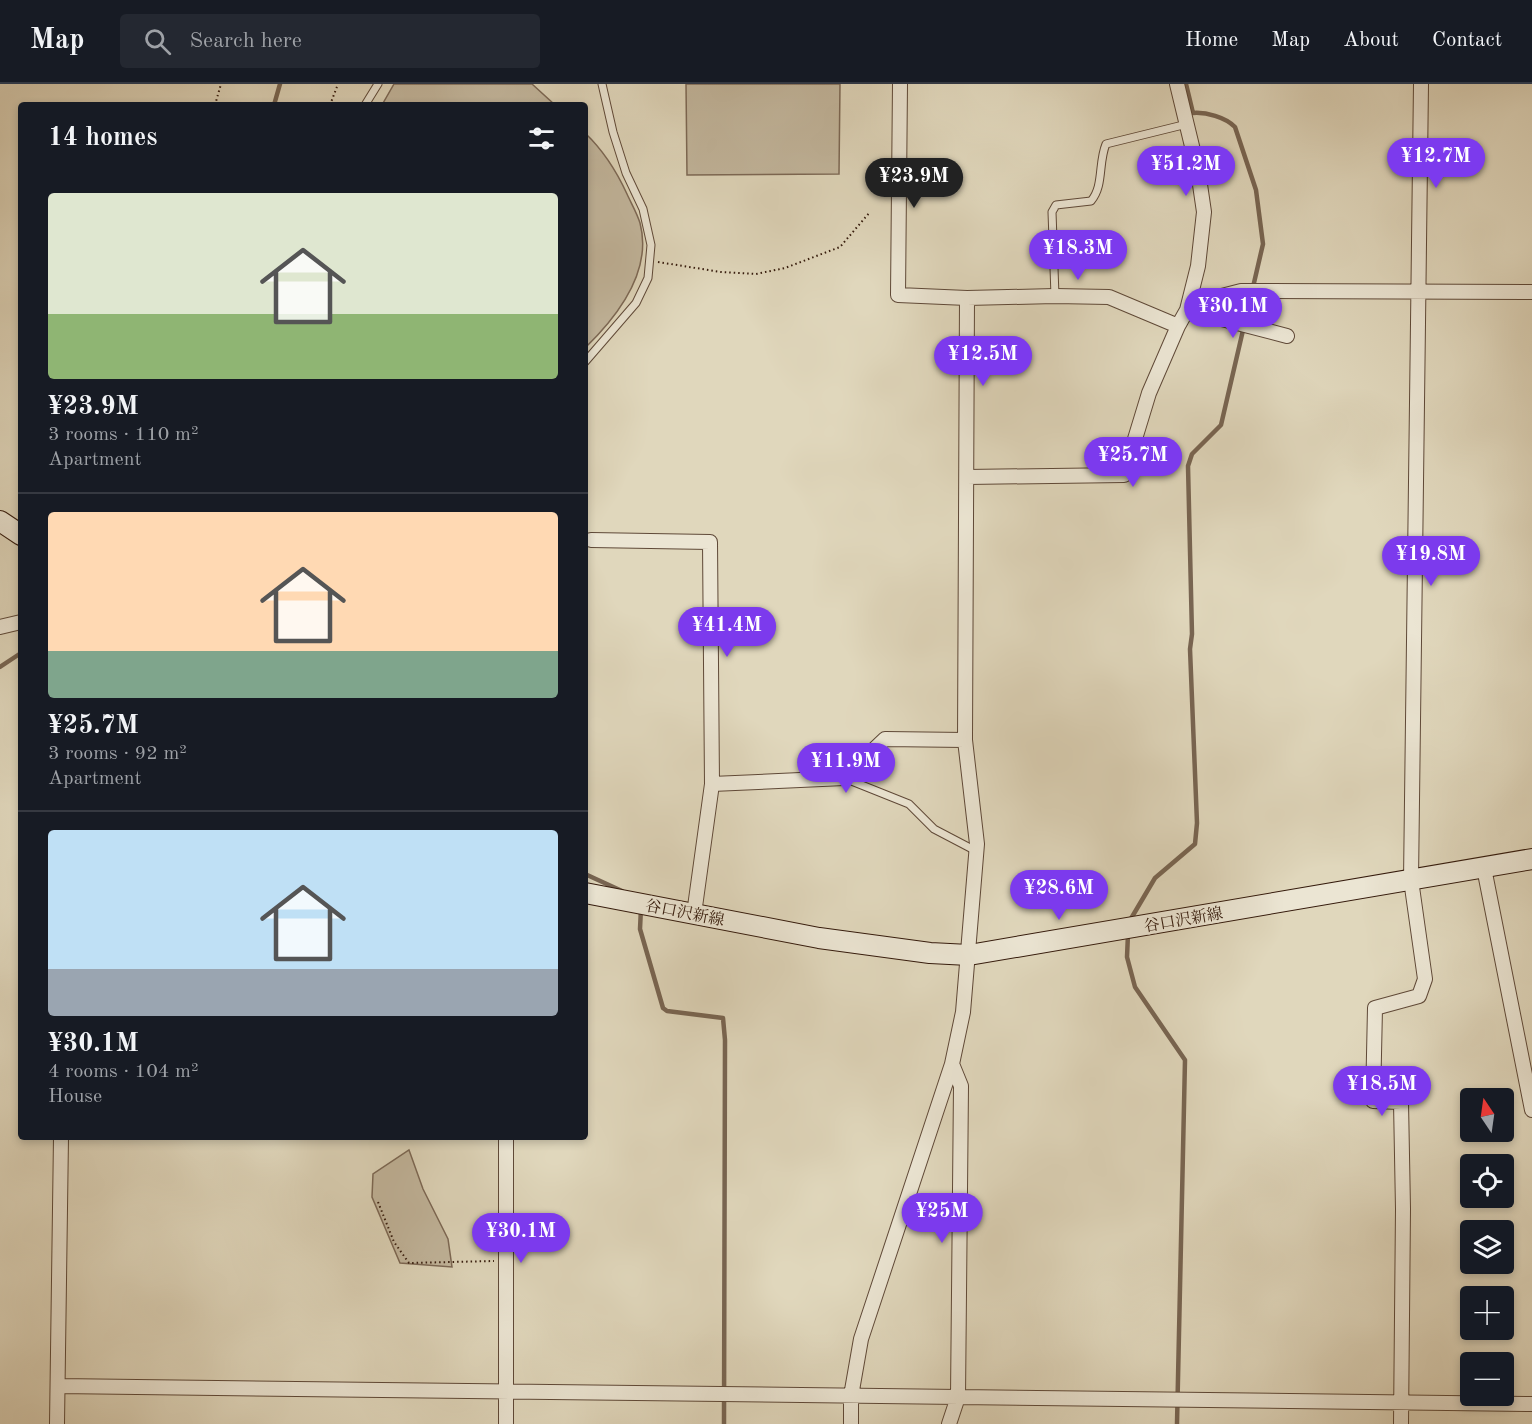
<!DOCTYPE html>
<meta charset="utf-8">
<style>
body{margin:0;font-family:"Old Standard TT","Noto Serif JP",serif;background:#242831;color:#f1f3f6;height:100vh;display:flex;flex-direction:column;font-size:22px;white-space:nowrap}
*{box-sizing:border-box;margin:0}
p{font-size:20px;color:#9ea1a6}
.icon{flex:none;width:33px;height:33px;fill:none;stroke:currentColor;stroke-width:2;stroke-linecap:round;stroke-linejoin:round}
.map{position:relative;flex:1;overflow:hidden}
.panel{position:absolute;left:18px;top:18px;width:570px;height:1038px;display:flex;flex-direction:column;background:#171b24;border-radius:6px;box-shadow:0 3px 9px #0003}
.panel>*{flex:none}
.needle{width:39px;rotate:347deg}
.buttons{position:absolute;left:1460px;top:1004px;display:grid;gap:12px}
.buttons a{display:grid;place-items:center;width:54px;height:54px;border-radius:6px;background:#171b24;box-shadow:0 3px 9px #0003;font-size:30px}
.price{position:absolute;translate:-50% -51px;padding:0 14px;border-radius:21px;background:#7c3aed;color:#fff;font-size:20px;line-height:39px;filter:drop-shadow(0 2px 3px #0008)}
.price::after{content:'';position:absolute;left:50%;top:36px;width:18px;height:14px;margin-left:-9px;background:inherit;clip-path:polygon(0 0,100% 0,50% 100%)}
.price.current{background:#222;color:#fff}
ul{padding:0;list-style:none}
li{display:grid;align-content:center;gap:12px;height:318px;padding:0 30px}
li+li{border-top:2px solid #363941}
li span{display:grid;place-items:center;height:186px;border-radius:6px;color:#555}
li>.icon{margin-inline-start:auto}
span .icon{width:108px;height:108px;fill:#fffc;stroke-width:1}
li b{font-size:26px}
h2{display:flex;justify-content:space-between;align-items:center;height:72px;padding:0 30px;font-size:26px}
header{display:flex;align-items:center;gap:36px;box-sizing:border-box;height:84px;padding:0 30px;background:#171b24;border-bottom:2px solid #363941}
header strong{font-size:28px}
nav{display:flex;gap:33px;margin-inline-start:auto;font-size:21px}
.search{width:420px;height:54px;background:#242831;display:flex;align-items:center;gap:15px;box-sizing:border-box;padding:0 21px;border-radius:6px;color:#9ea1a6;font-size:22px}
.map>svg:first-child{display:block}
.green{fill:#c3b79e;stroke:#7c6855;stroke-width:1.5}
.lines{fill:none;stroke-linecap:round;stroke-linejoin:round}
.stream{stroke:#786552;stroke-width:4.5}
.lane-casing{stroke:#5f4938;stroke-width:9}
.street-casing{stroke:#5f4938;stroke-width:16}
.secondary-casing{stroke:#341a0c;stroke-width:22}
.path{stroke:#341a0c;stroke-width:2;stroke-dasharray:1.5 3;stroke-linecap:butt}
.lane{stroke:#ebe5d3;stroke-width:7}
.street{stroke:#ebe5d3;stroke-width:14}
.secondary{stroke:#ebe5d3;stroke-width:20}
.labels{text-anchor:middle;stroke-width:4.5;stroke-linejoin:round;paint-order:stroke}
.street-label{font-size:16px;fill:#341a0c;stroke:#ebe5d3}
</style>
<header>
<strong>Map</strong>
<div class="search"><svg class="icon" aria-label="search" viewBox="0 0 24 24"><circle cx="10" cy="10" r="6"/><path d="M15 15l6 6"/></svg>Search here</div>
<nav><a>Home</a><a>Map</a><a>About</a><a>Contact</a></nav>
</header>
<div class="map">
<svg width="1532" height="1340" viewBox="0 0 1532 1340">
<rect width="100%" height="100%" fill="#e0d7bc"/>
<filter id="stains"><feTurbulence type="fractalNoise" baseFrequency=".00333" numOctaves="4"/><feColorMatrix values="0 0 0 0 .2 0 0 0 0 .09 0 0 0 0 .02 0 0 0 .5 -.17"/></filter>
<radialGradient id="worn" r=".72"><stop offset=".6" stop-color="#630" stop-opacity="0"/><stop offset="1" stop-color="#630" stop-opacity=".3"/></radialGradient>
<path class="green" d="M394 0H532L555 21H382Z
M686 0H840L839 90 687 91Z
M585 49C604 67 616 86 627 110 631 119 637 129 640 139 653 188 617 233 585 264Z
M409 1066 423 1105 448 1155 452 1183 400 1179 372 1113 373 1090Z"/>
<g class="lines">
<path class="stream" d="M274 21 280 0
M0 583 21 569
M585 790 622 807
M641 824 640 845 663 924 667 927 723 934 725 956 724 1340
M1129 838 1155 794 1195 760 1197 739 1190 565 1192 550 1188 382 1192 370 1221 341 1263 160 1256 106 1235 43C1225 33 1206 28 1193 29L1186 0
M1128 850 1127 873 1135 903 1185 976 1177 1340"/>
<g class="lane-casing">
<path id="lane" d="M365 21 378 0
M1055 212 1052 128 1056 121 1091 117C1104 102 1098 79 1106 60L1187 40
M585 278 636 219 648 194 651 161 643 125 626 89 613 48 602 0
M844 694 909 720 934 745 976 767"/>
</g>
<g class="street-casing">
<path id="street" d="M900 0 898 211 967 214 1055 212 1109 213 1178 242
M1187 226 1206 216 1241 207 1532 208
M1187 226 1287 252
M967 393 1124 391 1149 309 1178 242 1187 226 1198 182 1204 128 1198 87 1177 0
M591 456 710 458 712 700 694 830
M0 543 21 538
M712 700 844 694 885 655 965 656
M1484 784 1532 1026
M58 1302 1532 1320
M57 1340 61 1053
M506 1340V1053
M851 1340V1312L861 1255 952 980 963 928 977 760 965 656 967 214
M949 1340 958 1313 961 1002 952 980
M1401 1340 1403 1125 1401 1018 1373 1017 1375 924 1419 912 1425 895 1411 796 1421 0"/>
</g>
<g class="secondary-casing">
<path id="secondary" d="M0 437 21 451
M585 809 819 854 930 869 969 871 1532 775"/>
</g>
<path class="path" d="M215 21 221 0
M330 21 338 0
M658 178 721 188 756 190 785 184 840 163 870 128
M378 1118 394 1158 409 1179 494 1177"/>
<use href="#lane" class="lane"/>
<use href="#street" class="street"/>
<use href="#secondary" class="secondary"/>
</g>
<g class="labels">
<g class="street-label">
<text transform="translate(685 828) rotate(11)" y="6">谷口沢新線</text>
<text transform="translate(1183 835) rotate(-10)" y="6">谷口沢新線</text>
</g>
</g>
<rect width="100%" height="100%" filter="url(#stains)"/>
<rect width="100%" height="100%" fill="url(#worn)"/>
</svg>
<div class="buttons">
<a><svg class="needle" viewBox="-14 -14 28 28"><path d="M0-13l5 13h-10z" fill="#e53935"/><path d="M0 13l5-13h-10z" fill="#9ea1a6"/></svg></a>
<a><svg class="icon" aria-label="locate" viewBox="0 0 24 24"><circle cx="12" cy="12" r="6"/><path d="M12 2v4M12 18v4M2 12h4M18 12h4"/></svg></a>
<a><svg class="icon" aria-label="layers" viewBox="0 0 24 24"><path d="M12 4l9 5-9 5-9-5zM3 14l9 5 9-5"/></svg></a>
<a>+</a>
<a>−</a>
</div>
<b class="price" style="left:1436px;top:105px">¥12.7M</b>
<b class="price" style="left:1186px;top:113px">¥51.2M</b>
<b class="price current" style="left:914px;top:125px">¥23.9M</b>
<b class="price" style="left:1078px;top:197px">¥18.3M</b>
<b class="price" style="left:1233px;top:255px">¥30.1M</b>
<b class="price" style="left:983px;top:303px">¥12.5M</b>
<b class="price" style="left:1133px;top:404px">¥25.7M</b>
<b class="price" style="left:1431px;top:503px">¥19.8M</b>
<b class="price" style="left:727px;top:574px">¥41.4M</b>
<b class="price" style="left:846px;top:710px">¥11.9M</b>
<b class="price" style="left:1059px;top:837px">¥28.6M</b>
<b class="price" style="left:1382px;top:1033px">¥18.5M</b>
<b class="price" style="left:942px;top:1160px">¥25M</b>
<b class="price" style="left:521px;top:1180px">¥30.1M</b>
<section class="panel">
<h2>14 homes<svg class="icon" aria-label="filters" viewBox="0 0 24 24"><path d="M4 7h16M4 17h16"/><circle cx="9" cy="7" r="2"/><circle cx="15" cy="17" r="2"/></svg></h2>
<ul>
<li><span style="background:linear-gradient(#dfe7d0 65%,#8fb573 0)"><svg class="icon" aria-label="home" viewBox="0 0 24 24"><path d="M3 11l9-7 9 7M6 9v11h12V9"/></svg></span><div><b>¥23.9M</b><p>3 rooms · 110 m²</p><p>Apartment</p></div></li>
<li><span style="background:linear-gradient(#ffd9b3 75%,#7fa58c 0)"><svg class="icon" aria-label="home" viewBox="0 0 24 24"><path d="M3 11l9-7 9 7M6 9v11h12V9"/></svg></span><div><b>¥25.7M</b><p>3 rooms · 92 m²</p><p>Apartment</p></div></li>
<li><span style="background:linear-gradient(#bfe0f5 75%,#9aa5b1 0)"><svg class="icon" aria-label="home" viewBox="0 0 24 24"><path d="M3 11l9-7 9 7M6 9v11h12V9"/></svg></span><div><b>¥30.1M</b><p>4 rooms · 104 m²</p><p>House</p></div></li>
</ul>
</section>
</div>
